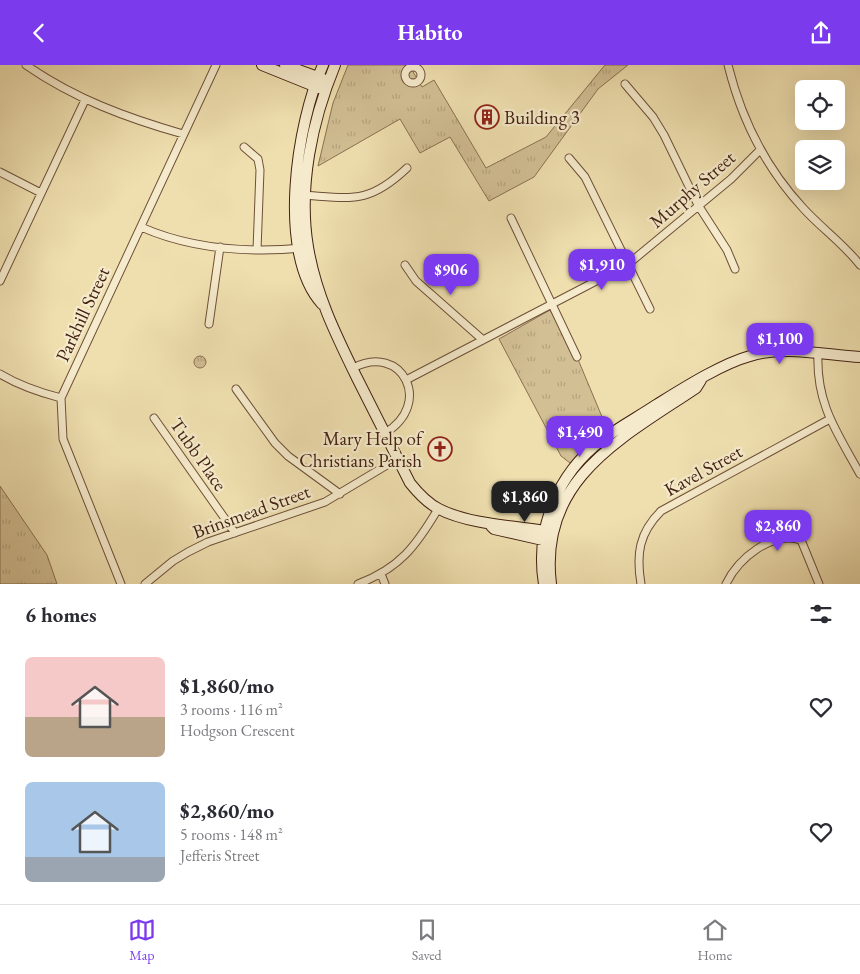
<!DOCTYPE html>
<meta charset="utf-8">
<style>
body{margin:0;font-family:"EB Garamond",serif;background:#f2f2f3;color:#2b2b33;height:100vh;display:flex;flex-direction:column;font-size:19px;white-space:nowrap}
*{box-sizing:border-box;margin:0}
p{font-size:16px;color:#7c7c81}
.icon{flex:none;width:28px;height:28px;fill:none;stroke:currentColor;stroke-width:2;stroke-linecap:round;stroke-linejoin:round}
.map{position:relative;height:519px;overflow:hidden}
.details{display:flex;flex-direction:column;background:#fff;flex:1}
.details>*{flex:none}
.controls{position:absolute;left:795px;top:15px;display:grid;gap:10px}
.controls a{display:grid;place-items:center;width:50px;height:50px;border-radius:8px;background:#fff;box-shadow:0 5px 20px #0002;font-size:25px}
.price{position:absolute;translate:-50% -42px;padding:0 11px;border-radius:10px;background:#7c3aed;color:#fff;font-size:16px;line-height:32px;filter:drop-shadow(0 1px 2px #0008)}
.price::after{content:'';position:absolute;left:50%;top:30px;width:15px;height:11px;margin-left:-8px;background:inherit;clip-path:polygon(0 0,100% 0,50% 100%)}
.price.current{background:#222;color:#fff}
ul{padding:0;list-style:none}
li{display:flex;align-items:center;gap:15px;height:125px;padding:0 25px}
li span{display:grid;place-items:center;flex:none;width:140px;height:100px;border-radius:8px;color:#555}
li>.icon{margin-inline-start:auto}
span .icon{width:60px;height:60px;fill:#fffc;stroke-width:1}
li b{font-size:21px}
h2{display:flex;justify-content:space-between;align-items:center;height:60px;padding:0 25px;font-size:21px}
header{display:flex;justify-content:space-between;align-items:center;height:65px;padding:0 25px;background:#7c3aed;color:#fff;font-size:22px;font-weight:700}
.tab-bar{display:flex;justify-content:space-around;align-items:center;height:70px;border-top:1px solid #e1e1e2;background:#fff;font-size:14px;color:#7c7c81}
.tab-bar a{display:grid;justify-items:center;gap:2px}
.tab-bar .current{color:#7c3aed}
.map>svg:first-child{display:block}
.park{fill:url(#park-tufts);stroke:#8a7052}
.lines{fill:none;stroke-linecap:round;stroke-linejoin:round}
.street-casing{stroke:#6d5038;stroke-width:9}
.secondary-casing{stroke:#422111;stroke-width:12}
.street{stroke:#f5eacb;stroke-width:7}
.secondary{stroke:#f5eacb;stroke-width:10}
.labels{text-anchor:middle;stroke-width:4.5;stroke-linejoin:round;paint-order:stroke}
.poi-label{font-size:19px;fill:#422111;stroke:#f5eacb;text-anchor:start}
.street-label{font-size:19px;fill:#422111;stroke:#f5eacb}
</style>
<header><svg class="icon" aria-label="back" viewBox="0 0 24 24"><path d="M15 5l-7 7 7 7"/></svg>Habito<svg class="icon" aria-label="share" viewBox="0 0 24 24"><path d="M12 15V3M7 8l5-5 5 5M5 13v7h14v-7"/></svg></header>
<div class="map">
<svg width="860" height="519" viewBox="0 0 860 519">
<defs>
<pattern id="park-tufts" width="24" height="20" patternUnits="userSpaceOnUse" patternTransform="scale(1.25)"><rect width="24" height="20" fill="#d2bf94"/><path d="M3 7l-1-3M5 7V3M7 7l1-3M15 17l-1-3M17 17v-4M19 17l1-3" fill="none" stroke="#b6a47f"/></pattern>
</defs>
<rect width="100%" height="100%" fill="#efdfaf"/>
<filter id="stains"><feTurbulence type="fractalNoise" baseFrequency=".004" numOctaves="4"/><feColorMatrix values="0 0 0 0 .2 0 0 0 0 .09 0 0 0 0 .02 0 0 0 .5 -.17"/></filter>
<radialGradient id="worn" r=".72"><stop offset=".6" stop-color="#630" stop-opacity="0"/><stop offset="1" stop-color="#630" stop-opacity=".3"/></radialGradient>
<path class="park" d="M348 0H409L422 22 434 15 486 103 546 72 605 0H628L598 24 534 112 489 136 450 72 420 88 400 54 318 101 333 38Z
M550 245 577 292 605 359 570 398 561 391 499 274Z
M194 297a6 6 0 1 1 12 0a6 6 0 1 1-12 0Z
M0 421 47 490 57 519H0Z"/>
<g class="lines">
<g class="street-casing">
<path id="street" d="M26 0C75 34 127 53 183 69
M728 0C741 53 766 103 803 143 821 163 844 179 860 200
M405 10a8 8 0 1 1 16 0a8 8 0 1 1-16 0Z
M625 19 653 52 664 70 698 140 727 185 735 204
M244 82 258 94 260 105 257 185
M569 93 585 112 650 244
M0 107 41 128
M301 130C351 133 368 140 407 103
M511 153 577 292
M141 162C191 184 249 188 303 183
M405 200 416 216 483 275
M0 216 85 35
M209 259 220 182
M818 289C816 339 837 367 860 409
M353 303C402 277 434 339 385 368
M0 309C20 321 38 327 61 333
M406 315 627 200 731 114 760 85
M236 324 275 378 288 391 340 429
M154 353 235 468
M381 509 385 519
M121 519 63 374 61 333 216 0
M145 519 173 496 188 487 208 477 325 437 397 394
M358 519C400 503 416 481 438 444
M641 519C636 489 639 468 661 446L830 354
M726 519C738 494 772 465 801 475L819 519"/>
</g>
<g class="secondary-casing">
<path id="secondary" d="M262 0 319 23
M285 0 323 14
M335 0C312 56 298 122 308 182 316 230 336 270 357 313 375 348 392 383 410 418 418 428 427 438 439 444 470 460 518 461 553 467
M322 239C276 189 297 57 323 0
M491 461 494 464 547 476
M544 519C535 464 557 409 602 375 619 362 638 352 656 340 682 324 721 299 750 291 784 280 825 290 860 292
M551 519C538 414 622 373 696 323L701 315"/>
</g>
<use href="#street" class="street"/>
<use href="#secondary" class="secondary"/>
</g>
<defs>
<g id="building-ring" transform="scale(1.25)"><circle r="9.5" fill="#f5eacb" stroke="#8f2418" stroke-width="1.5"/><path d="M-4-6H4V6H1V3H-1V6H-4ZM-2.5-4.3h1.7v1.8h-1.7ZM.8-4.3h1.7v1.8H.8ZM-2.5-1h1.7V.8h-1.7ZM.8-1h1.7V.8H.8Z" fill="#8f2418"/></g>
<g id="church-ring" transform="scale(1.25)"><circle r="9.5" fill="#f5eacb" stroke="#8f2418" stroke-width="1.5"/><path d="M-1.2-6h2.4v3.5h3.3v2.4h-3.3V6h-2.4V-.1h-3.3v-2.4h3.3Z" fill="#8f2418"/></g>
</defs>
<g fill-rule="evenodd">
<use href="#building-ring" x="487" y="52"/>
<use href="#church-ring" x="440" y="384"/>
</g>
<g class="labels">
<g class="poi-label">
<text x="504" y="59">Building 3</text>
<text x="422" y="380" text-anchor="end">Mary Help of<tspan x="422" dy="22">Christians Parish</tspan></text>
</g>
<g class="street-label">
<text transform="translate(692 124) rotate(-41)" y="7">Murphy Street</text>
<text transform="translate(82 249) rotate(-65)" y="7">Parkhill Street</text>
<text transform="translate(199 389) rotate(55)" y="7">Tubb Place</text>
<text transform="translate(703 405) rotate(-29)" y="7">Kavel Street</text>
<text transform="translate(251 446) rotate(-20)" y="7">Brinsmead Street</text>
</g>
</g>
<rect width="100%" height="100%" filter="url(#stains)"/>
<rect width="100%" height="100%" fill="url(#worn)"/>
</svg>
<div class="controls">
<a><svg class="icon" aria-label="locate" viewBox="0 0 24 24"><circle cx="12" cy="12" r="6"/><path d="M12 2v4M12 18v4M2 12h4M18 12h4"/></svg></a>
<a><svg class="icon" aria-label="layers" viewBox="0 0 24 24"><path d="M12 4l9 5-9 5-9-5zM3 14l9 5 9-5"/></svg></a>
</div>
<b class="price" style="left:602px;top:226px">$1,910</b>
<b class="price" style="left:451px;top:231px">$906</b>
<b class="price" style="left:780px;top:300px">$1,100</b>
<b class="price" style="left:580px;top:393px">$1,490</b>
<b class="price current" style="left:525px;top:458px">$1,860</b>
<b class="price" style="left:778px;top:487px">$2,860</b>
</div>
<section class="details">
<h2>6 homes<svg class="icon" aria-label="filters" viewBox="0 0 24 24"><path d="M4 7h16M4 17h16"/><circle cx="9" cy="7" r="2"/><circle cx="15" cy="17" r="2"/></svg></h2>
<ul>
<li><span style="background:linear-gradient(#f6c9c9 60%,#b9a48a 0)"><svg class="icon" aria-label="home" viewBox="0 0 24 24"><path d="M3 11l9-7 9 7M6 9v11h12V9"/></svg></span><div><b>$1,860/mo</b><p>3 rooms · 116 m²</p><p>Hodgson Crescent</p></div><svg class="icon" aria-label="heart" viewBox="0 0 24 24"><path d="M12 20l-8-8c-3-5 5-10 8-4 3-6 11-1 8 4z"/></svg></li>
<li><span style="background:linear-gradient(#a9c7e8 75%,#9aa5b1 0)"><svg class="icon" aria-label="home" viewBox="0 0 24 24"><path d="M3 11l9-7 9 7M6 9v11h12V9"/></svg></span><div><b>$2,860/mo</b><p>5 rooms · 148 m²</p><p>Jefferis Street</p></div><svg class="icon" aria-label="heart" viewBox="0 0 24 24"><path d="M12 20l-8-8c-3-5 5-10 8-4 3-6 11-1 8 4z"/></svg></li>
</ul>
</section>
<nav class="tab-bar">
<a class="current"><svg class="icon" aria-label="map" viewBox="0 0 24 24"><path d="M3 6l6-2 6 2 6-2v14l-6 2-6-2-6 2zM9 4v14M15 6v14"/></svg>Map</a>
<a><svg class="icon" aria-label="saved" viewBox="0 0 24 24"><path d="M7 4h10v16l-5-4-5 4z"/></svg>Saved</a>
<a><svg class="icon" aria-label="home" viewBox="0 0 24 24"><path d="M3 11l9-7 9 7M6 9v11h12V9"/></svg>Home</a>
</nav>
